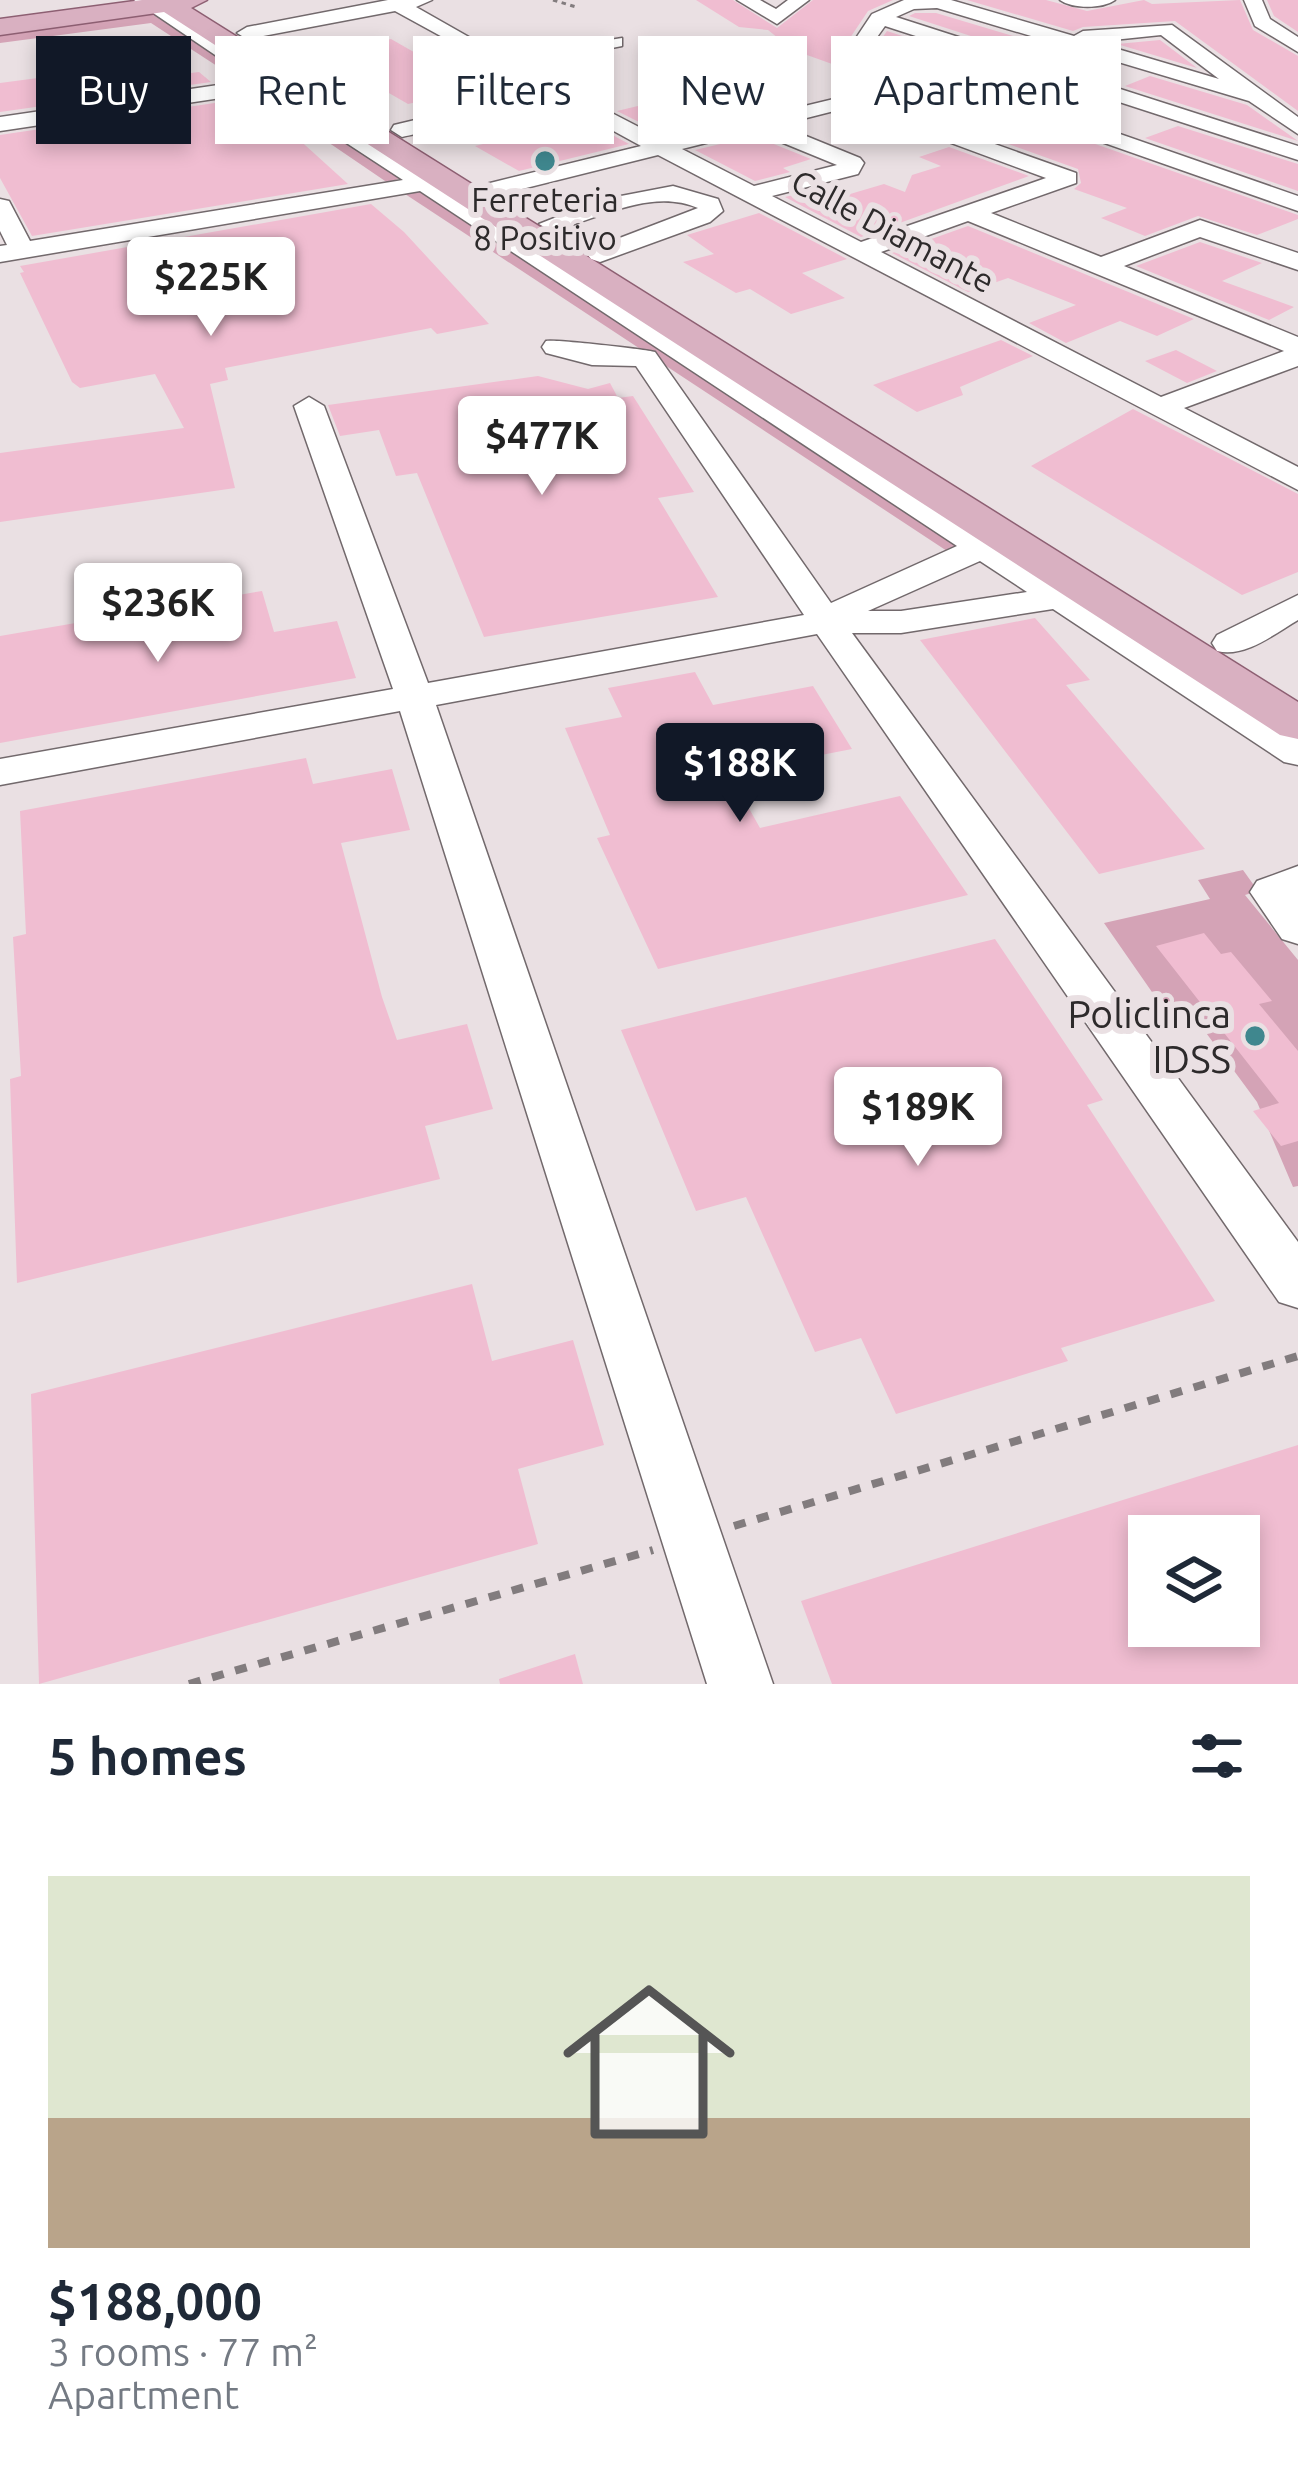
<!DOCTYPE html>
<meta charset="utf-8">
<style>
body{margin:0;font-family:Ubuntu,sans-serif;background:#f6f6f7;color:#1f2937;height:100vh;display:flex;flex-direction:column;font-size:45px;white-space:nowrap}
*{box-sizing:border-box;margin:0}
p{font-size:39px;color:#747a83}
.icon{flex:none;width:66px;height:66px;fill:none;stroke:currentColor;stroke-width:2;stroke-linecap:round;stroke-linejoin:round}
.map{position:relative;height:1684px;overflow:hidden}
.drawer{display:flex;flex-direction:column;background:#fff;flex:1}
.drawer>*{flex:none}
.banner{position:absolute;left:36px;top:36px;width:1227px;height:108px;display:flex;gap:24px}
.buttons{position:absolute;left:1128px;top:1515px;display:grid;gap:24px}
.buttons a{display:grid;place-items:center;width:132px;height:132px;border-radius:0px;background:#fff;box-shadow:0 6px 18px #0003;font-size:60px}
.price{position:absolute;translate:-50% -102px;padding:0 27px;border-radius:12px;background:#fff;color:#222;font-size:39px;line-height:78px;filter:drop-shadow(0 3px 6px #0008)}
.price::after{content:'';position:absolute;left:50%;top:72px;width:36px;height:27px;margin-left:-18px;background:inherit;clip-path:polygon(0 0,100% 0,50% 100%)}
.price.selected{background:#111827;color:#fff}
ul{padding:0;list-style:none}
li{display:grid;align-content:center;gap:24px;height:636px;padding:0 48px}
li+li{border-top:3px solid #e0e1e3}
li span{display:grid;place-items:center;height:372px;border-radius:0px;color:#555}
li>.icon{margin-inline-start:auto}
span .icon{width:216px;height:216px;fill:#fffc;stroke-width:1}
li b{font-size:51px}
h2{display:flex;justify-content:space-between;align-items:center;height:144px;padding:0 48px;font-size:51px}
.tag{padding:0 42px;border-radius:0px;background:#fff;box-shadow:0 6px 18px #0003;font-size:42px;line-height:108px}
.tag.selected{background:#111827;color:#fff}
.map>svg:first-child{display:block}
.green{fill:#d4a3b6}
.building{fill:#f0bdd1;fill-rule:evenodd}
.lines{fill:none;stroke-linecap:round;stroke-linejoin:round}
.minor-casing{stroke:#72696c;stroke-width:3}
.major-casing{stroke:#8d5f72;stroke-width:3}
.path-far1{stroke:#827c7e;stroke-width:3;stroke-dasharray:4.5 4.5;stroke-linecap:butt}
.path{stroke:#827c7e;stroke-width:8;stroke-dasharray:12 12;stroke-linecap:butt}
.minor{fill:#fff;fill-rule:evenodd}
.major{fill:#d9b0c1;fill-rule:evenodd}
.poi-dot{fill:#3f878e;stroke:#eae0e3;stroke-width:4.5}
.labels{text-anchor:middle;stroke-width:12;stroke-linejoin:round;paint-order:stroke}
.far-poi-label{font-size:33px;fill:#2d2a2b;stroke:#eae0e3}
.far-street-label{font-size:33px;fill:#2d2a2b;stroke:#eae0e3}
.poi-label{font-size:39px;fill:#2d2a2b;stroke:#eae0e3;text-anchor:end}
</style>
<div class="map">
<svg width="1298" height="1684" viewBox="0 0 1298 1684">
<rect width="100%" height="100%" fill="#eae0e3"/>
<path class="green" d="M149 14 181 15 265 69 240 81 151 23 0 43V31Z
M291 84 422 169 388 183 250 89Z
M426 191 991 530 947 551 402 192Z
M1243 870 1258 891 1245 895 1298 960V1186L1293 1187 1257 1102 1201 1026 1177 1028 1104 923 1210 899 1198 880Z"/>
<path class="building" d="M696 0H733L777 28 813 0H893L868 11 844 47 847 57 969 100 951 107 852 76 860 74 793 50 768 30 739 27Z
M967 0H1046L1087 11 1144 0 1152 4 1240 0 1253 30 1298 56V111L1175 21 1083 27 1073 31Z
M1267 0H1298V32L1274 16Z
M915 13H936L1067 52 1045 60 909 16Z
M887 31 1034 79 1004 89 877 45Z
M391 39 419 55 483 87 408 104 328 58 374 52 377 41Z
M1160 40 1197 68 1117 44Z
M78 49 95 68 173 57 191 73 199 72 211 82 0 112V83L53 76 41 54Z
M1150 76 1247 105 1298 141 1125 86Z
M667 99 721 122 665 135 617 111Z
M228 101 241 116 266 112 273 116 348 184 32 236 0 178V135Z
M583 119 629 144 519 171 475 146Z
M1044 126 1298 215V219L1257 235 1198 216 1145 236 1101 218 1127 208 1074 189 1081 183 1078 169 1003 142Z
M1178 126 1298 164V191L1145 138Z
M754 136 811 159 783 168 790 172 755 181 695 150Z
M949 147 1029 176 861 237 785 197 822 188 840 197 884 184 905 192 912 175 941 166 919 157Z
M371 204 404 232 489 324 437 334 431 328 225 368 228 380 210 384 235 488 0 522V453L184 428 155 374 80 388 72 382 20 273 24 272 20 266Z
M759 213 847 259 802 273 845 298 791 314 750 289 736 293 683 262 714 254 687 235Z
M968 226 1194 319 1157 336 1120 321 1066 343 1029 323 1076 305 1008 278 968 292 892 253Z
M1200 242 1262 263 1222 281 1294 307 1269 320 1136 266Z
M1001 340 1033 356 960 387 963 395 917 412 873 385Z
M1176 350 1217 371 1187 383 1145 361Z
M538 376 588 389 610 383 618 398 633 396 694 492 658 498 718 597 484 637 417 473 396 476 379 430 340 436 328 405Z
M1133 409 1298 494V572L1242 595 1031 466Z
M262 591 274 632 337 621 356 678 0 743V636Z
M1035 618 1090 680 1066 685 1205 849 1099 874 920 640Z
M695 672 713 705 813 686 852 749 729 773 760 828 900 796 968 895 658 969 597 838 610 835 565 728 622 717 608 688Z
M306 758 313 784 392 769 410 830 341 843 382 997 397 1040 467 1024 493 1109 425 1126 440 1179 17 1283 10 1079 21 1076 13 937 26 934 20 811Z
M1204 933 1221 954 1231 952 1272 1001 1259 1004 1298 1051V1141L1281 1146 1253 1111 1279 1103 1156 946Z
M995 939 1103 1100 1087 1105 1215 1301 1061 1348 1068 1361 896 1414 861 1338 815 1352 746 1197 696 1211 621 1030Z
M472 1284 492 1361 573 1340 604 1445 518 1469 538 1544 39 1684 31 1394Z
M1298 1445V1684H832L801 1601ZM1149 1536H1239V1626H1149Z
M575 1654 583 1684H500L499 1679Z"/>
<g class="lines">
<g class="minor-casing">
<path id="minor" d="M134 0H156L1298 735V765L1284 762 1053 609 901 633H852L1298 1242V1308L1279 1302 817 634 436 705 773 1684H707L400 711 0 785V759L393 689 294 406 309 397 324 406 428 683 804 615 636 366 592 365 546 353 542 347 546 341C553 339 644 349 655 352L831 603 957 546 420 191 0 262V246L7 245 0 231V199L9 201 30 241 403 180 267 91 0 131V117L252 80ZM980 561 1027 592 901 611H868Z
M388 0H432L416 7 504 57 622 38V46L521 66 664 140 842 97 868 99 1076 173V183L991 213 1101 257 1200 220 1298 253V270L1200 237 1124 266 1298 337V366L1184 408 1298 467V490L658 155 494 196 486 194V184L641 146 395 11 247 39 237 33 247 27ZM842 109 865 111 1046 178 861 242 772 196 858 174 864 163 860 158 779 125ZM754 131 837 165 754 186 682 149ZM968 221 1284 351 1161 397 881 252Z
M737 0H760L776 9 788 0H809L777 24Z
M904 0H951L1074 36 1083 31 1172 25 1298 117V134L1249 101 937 8 914 9 896 17 1298 146V160L885 26 870 47 1298 196V211L851 54 848 50 872 14ZM1161 35 1219 79 1094 42Z
M1060 0H1115C1103 9 1072 9 1060 0Z
M1244 0H1262L1270 19 1298 37V52L1255 26Z
M366 38 373 40V48L279 60 269 54 279 48Z
M499 100H528L539 106C533 110 422 132 402 137L391 130 394 125Z
M673 186 718 199 723 211 710 222 600 262 591 259 587 254 591 249 698 208C651 187 596 220 551 231L539 224 600 200Z
M1298 595V620C1274 634 1245 658 1217 651L1212 643 1217 635Z
M1298 866V944L1282 939 1250 892 1257 881Z"/>
</g>
<g class="major-casing">
<path id="major" d="M142 0H207L191 8 1298 702V739L1280 735 164 12 0 35V19Z"/>
</g>
<path class="path-far1" d="M553 0 576 7"/>
<path class="path" d="M734 1526 1298 1356
M189 1684 653 1550"/>
<use href="#minor" class="minor"/>
<use href="#major" class="major"/>
</g>
<g class="poi-dot">
<circle cx="545" cy="161" r="12"/>
<circle cx="1255" cy="1036" r="12"/>
</g>
<g class="labels">
<g class="far-poi-label">
<text x="545" y="212">Ferreteria<tspan x="545" dy="38">8 Positivo</tspan></text>
</g>
<g class="far-street-label">
<text transform="translate(893 231) rotate(28)" y="12">Calle Diamante</text>
</g>
<g class="poi-label">
<text x="1231" y="1028">Policlinca<tspan x="1231" dy="45">IDSS</tspan></text>
</g>
</g>
</svg>
<div class="buttons">
<a><svg class="icon" aria-label="layers" viewBox="0 0 24 24"><path d="M12 4l9 5-9 5-9-5zM3 14l9 5 9-5"/></svg></a>
</div>
<b class="price" style="left:211px;top:339px">$225K</b>
<b class="price" style="left:542px;top:498px">$477K</b>
<b class="price" style="left:158px;top:665px">$236K</b>
<b class="price selected" style="left:740px;top:825px">$188K</b>
<b class="price" style="left:918px;top:1169px">$189K</b>
<div class="banner">
<a class="tag selected">Buy</a>
<a class="tag">Rent</a>
<a class="tag">Filters</a>
<a class="tag">New</a>
<a class="tag">Apartment</a>
</div>
</div>
<section class="drawer">
<h2>5 homes<svg class="icon" aria-label="filters" viewBox="0 0 24 24"><path d="M4 7h16M4 17h16"/><circle cx="9" cy="7" r="2"/><circle cx="15" cy="17" r="2"/></svg></h2>
<ul>
<li><span style="background:linear-gradient(#dfe7d0 65%,#b9a48a 0)"><svg class="icon" aria-label="home" viewBox="0 0 24 24"><path d="M3 11l9-7 9 7M6 9v11h12V9"/></svg></span><div><b>$188,000</b><p>3 rooms · 77 m²</p><p>Apartment</p></div></li>
</ul>
</section>
